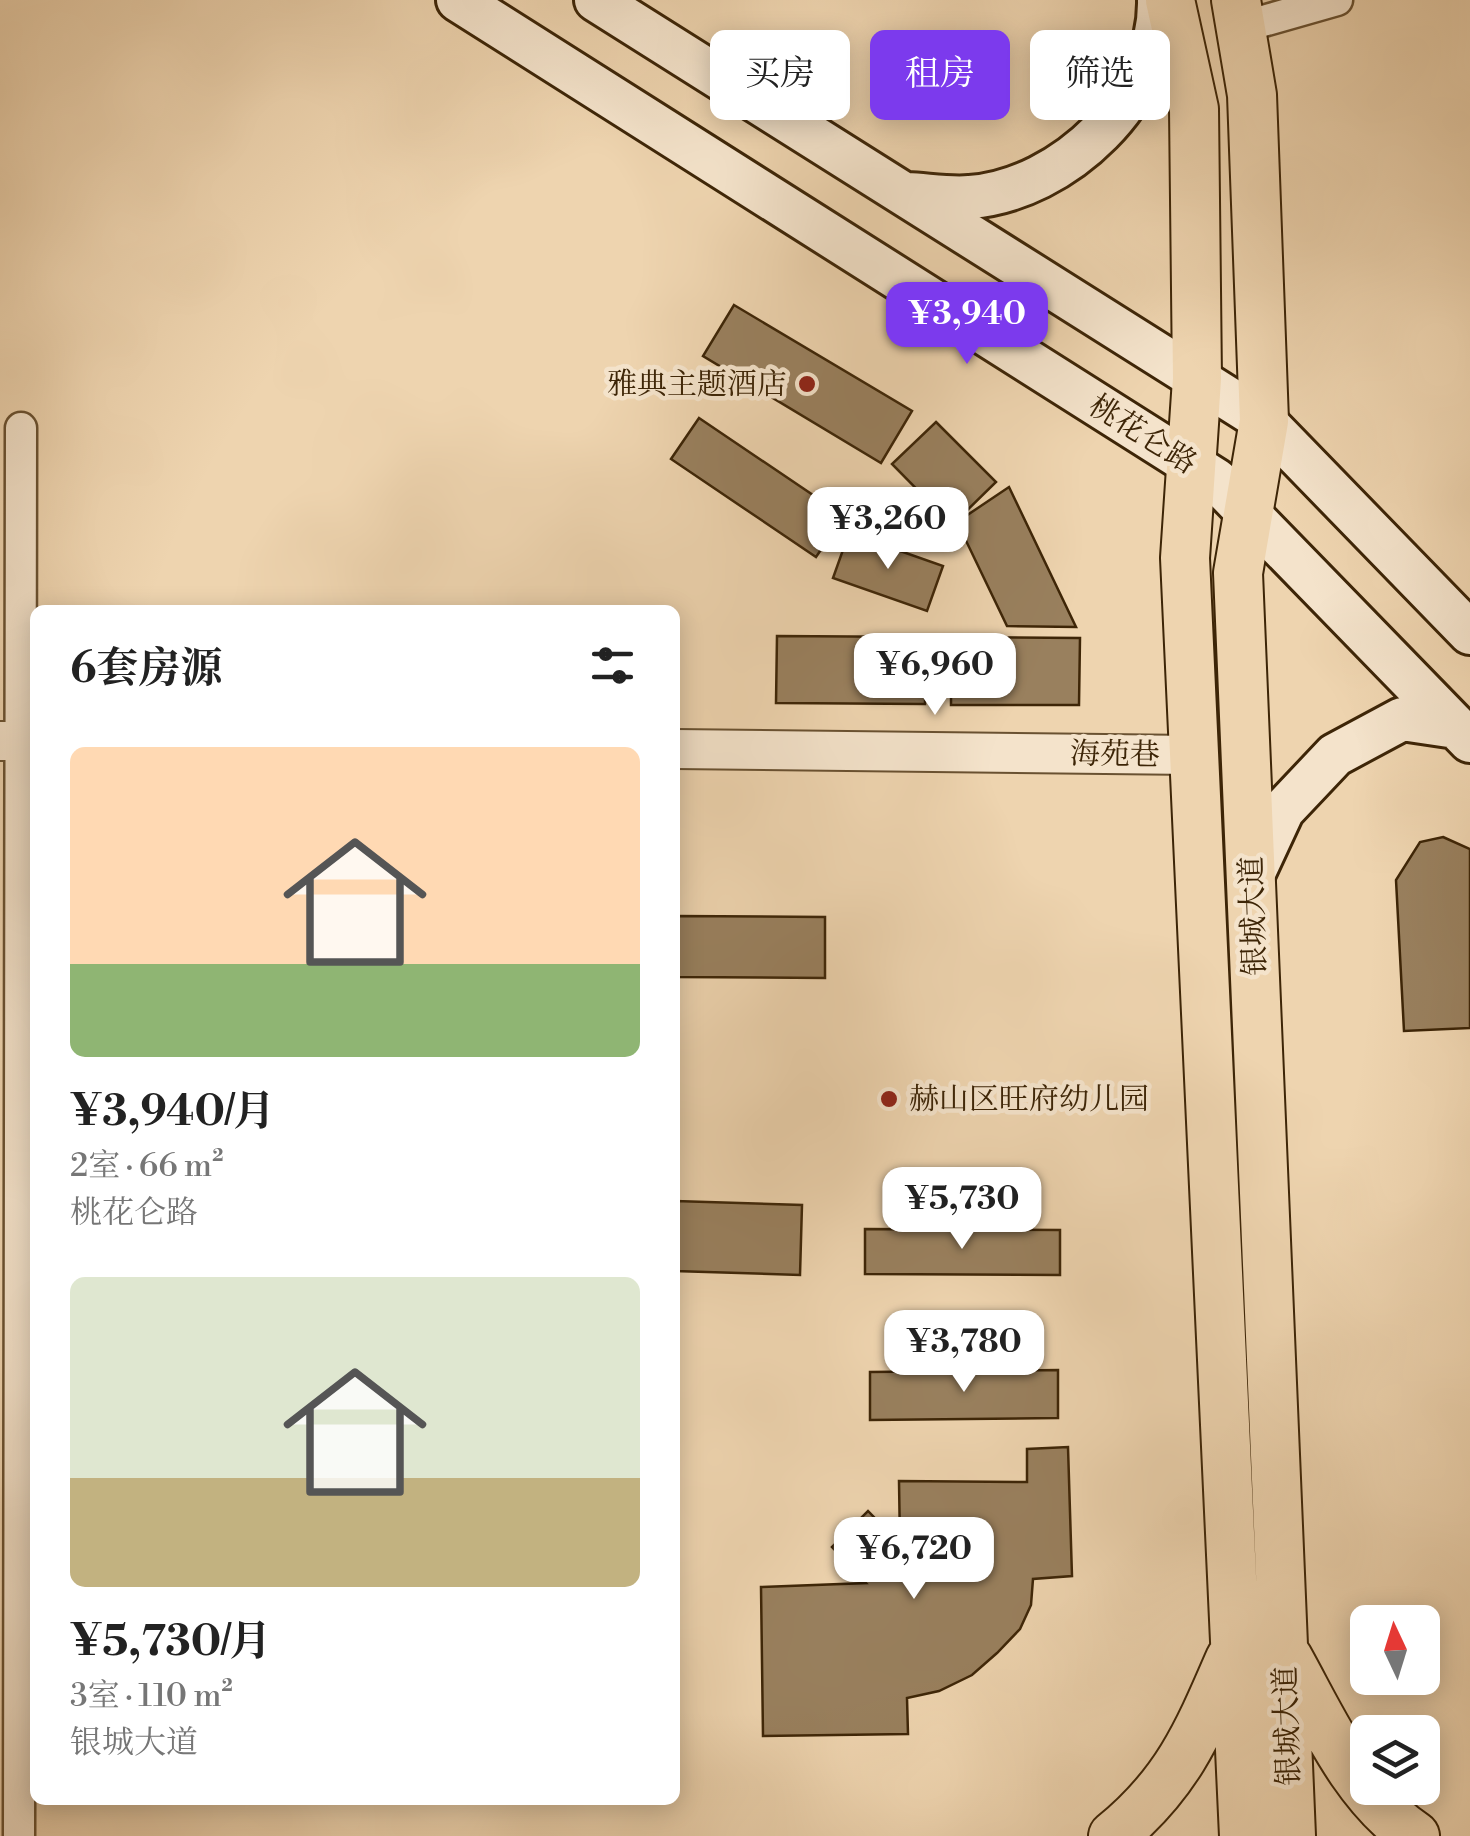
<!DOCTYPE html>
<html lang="zh">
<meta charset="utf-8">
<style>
body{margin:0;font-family:"Libre Bodoni","Noto Serif SC",serif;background:#f2f2f2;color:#222;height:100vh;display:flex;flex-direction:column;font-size:38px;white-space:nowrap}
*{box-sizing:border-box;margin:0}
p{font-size:32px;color:#767676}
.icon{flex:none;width:55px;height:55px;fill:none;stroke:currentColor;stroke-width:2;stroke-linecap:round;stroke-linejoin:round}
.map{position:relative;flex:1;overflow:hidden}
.panel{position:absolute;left:30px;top:605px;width:650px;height:1200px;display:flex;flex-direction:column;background:#fff;border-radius:15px;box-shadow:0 5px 25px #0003}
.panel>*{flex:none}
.guide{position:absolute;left:710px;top:30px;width:610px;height:90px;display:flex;gap:20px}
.needle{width:65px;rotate:356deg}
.controls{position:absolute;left:1350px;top:1605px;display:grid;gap:20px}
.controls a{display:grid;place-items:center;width:90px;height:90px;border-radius:15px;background:#fff;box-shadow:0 5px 25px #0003;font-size:50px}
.price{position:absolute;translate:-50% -85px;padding:0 22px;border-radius:20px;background:#fff;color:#222;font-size:32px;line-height:65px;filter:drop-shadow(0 2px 5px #0008)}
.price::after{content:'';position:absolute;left:50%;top:60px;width:30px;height:22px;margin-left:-15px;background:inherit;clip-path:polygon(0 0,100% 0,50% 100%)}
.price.on{background:#7c3aed;color:#fff}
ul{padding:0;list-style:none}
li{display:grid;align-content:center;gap:20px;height:530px;padding:0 40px}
li span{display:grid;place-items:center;height:310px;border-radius:15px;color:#555}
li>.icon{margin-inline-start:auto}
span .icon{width:180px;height:180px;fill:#fffc;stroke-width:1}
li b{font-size:42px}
h2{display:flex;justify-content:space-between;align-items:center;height:120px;padding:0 40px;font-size:42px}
.pill{padding:0 35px;border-radius:15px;background:#fff;box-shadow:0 5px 25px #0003;font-size:35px;line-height:90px}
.pill.on{background:#7c3aed;color:#fff}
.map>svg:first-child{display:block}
.building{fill:#99805e;stroke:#3d2507;stroke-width:2.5}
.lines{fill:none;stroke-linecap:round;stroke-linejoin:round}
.minor-casing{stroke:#695131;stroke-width:35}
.tertiary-casing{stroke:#695131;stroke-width:42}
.secondary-casing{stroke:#3d2507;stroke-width:48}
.primary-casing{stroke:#3d2507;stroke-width:52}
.minor{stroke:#f4e3cb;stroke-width:30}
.tertiary{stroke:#f4e3cb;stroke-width:38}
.secondary{stroke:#f4e3cb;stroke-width:42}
.primary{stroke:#eed4af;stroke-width:48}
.poi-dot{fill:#8f2418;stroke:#f4e3cb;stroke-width:4}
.labels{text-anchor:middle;stroke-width:9;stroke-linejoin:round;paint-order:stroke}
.poi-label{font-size:30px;fill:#3d2507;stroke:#f4e3cb;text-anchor:end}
.street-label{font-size:30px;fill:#3d2507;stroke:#f4e3cb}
</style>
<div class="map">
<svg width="1470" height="1836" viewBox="0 0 1470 1836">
<rect width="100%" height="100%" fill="#eed4af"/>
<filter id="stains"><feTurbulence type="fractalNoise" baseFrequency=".002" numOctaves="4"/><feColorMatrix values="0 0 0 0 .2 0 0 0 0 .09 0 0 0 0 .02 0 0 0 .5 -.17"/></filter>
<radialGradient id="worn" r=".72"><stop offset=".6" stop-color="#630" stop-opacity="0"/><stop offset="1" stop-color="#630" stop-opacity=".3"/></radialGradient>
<path class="building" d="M734 305 912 411 881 463 703 356Z
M699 418 844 516 816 557 671 459Z
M936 422 996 482 952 525 892 464Z
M1009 487 1076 627 1007 626 957 522Z
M849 533 943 566 927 611 833 578Z
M777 636 926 637 925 704 776 703Z
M951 637 1080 638 1079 705H951Z
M1443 837 1470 849V1028L1404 1031 1396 880 1420 842Z
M675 916 825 917V978L675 977Z
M675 1201 802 1205 800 1275 675 1271Z
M865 1229 1060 1230V1275L865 1274Z
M1058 1370V1418L870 1420V1372Z
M1068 1447 1072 1576 1033 1579 1031 1605 1020 1629 997 1653 972 1675 939 1691 907 1698 908 1734 763 1736 761 1587 866 1583 832 1547 868 1511 900 1544 899 1481 1027 1482V1449Z"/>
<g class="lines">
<g class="minor-casing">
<path id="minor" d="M1242 27 1337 0
M19 1836 21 428"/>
</g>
<g class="tertiary-casing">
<path id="tertiary" d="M0 741H35
M675 749 1194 755"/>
</g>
<g class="secondary-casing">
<path id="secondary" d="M458 0 1216 480 1470 741
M596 0 1264 421 1470 633
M907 194C928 195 950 199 970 197 1064 190 1161 97 1159 0
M1251 879 1283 810 1335 755 1402 719 1456 727"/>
</g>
<g class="primary-casing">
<path id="primary" d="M1170 0 1194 109 1197 379 1185 558 1244 1836
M1236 0 1252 95 1264 421 1238 573 1291 1836
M1288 1658C1322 1719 1355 1796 1415 1836
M1113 1836C1177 1784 1198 1733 1230 1659"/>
</g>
<use href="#minor" class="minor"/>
<use href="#tertiary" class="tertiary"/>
<use href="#secondary" class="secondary"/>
<use href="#primary" class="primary"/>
</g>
<g class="poi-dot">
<circle cx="807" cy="384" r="10"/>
<circle cx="889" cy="1099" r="10"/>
</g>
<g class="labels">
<g class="poi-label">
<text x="787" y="394">雅典主题酒店</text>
<text x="909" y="1109" text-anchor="start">赫山区旺府幼儿园</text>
</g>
<g class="street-label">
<text transform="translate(1143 434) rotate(32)" y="10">桃花仑路</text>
<text transform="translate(1115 754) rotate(1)" y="10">海苑巷</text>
<text transform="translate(1253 916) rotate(-92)" y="10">银城大道</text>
<text transform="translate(1287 1726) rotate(-92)" y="10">银城大道</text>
</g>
</g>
<rect width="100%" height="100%" filter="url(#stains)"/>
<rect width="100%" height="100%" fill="url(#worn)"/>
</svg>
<div class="controls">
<a><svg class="needle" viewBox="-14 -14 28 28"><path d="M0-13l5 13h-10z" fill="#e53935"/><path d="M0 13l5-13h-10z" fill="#767676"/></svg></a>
<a><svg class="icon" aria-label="layers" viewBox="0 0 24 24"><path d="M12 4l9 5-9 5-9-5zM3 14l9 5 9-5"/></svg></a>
</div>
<b class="price on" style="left:967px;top:367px">¥3,940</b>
<b class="price" style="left:888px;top:572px">¥3,260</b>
<b class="price" style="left:935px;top:718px">¥6,960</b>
<b class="price" style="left:962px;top:1252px">¥5,730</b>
<b class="price" style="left:964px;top:1395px">¥3,780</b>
<b class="price" style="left:914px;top:1602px">¥6,720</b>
<div class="guide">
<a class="pill">买房</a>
<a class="pill on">租房</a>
<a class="pill">筛选</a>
</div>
<section class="panel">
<h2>6套房源<svg class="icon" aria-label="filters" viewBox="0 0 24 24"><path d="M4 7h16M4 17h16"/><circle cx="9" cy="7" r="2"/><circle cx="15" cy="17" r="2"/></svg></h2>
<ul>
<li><span style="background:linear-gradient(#ffd9b3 70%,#8fb573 0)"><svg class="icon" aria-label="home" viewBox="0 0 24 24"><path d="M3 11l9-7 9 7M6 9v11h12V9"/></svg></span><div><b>¥3,940/月</b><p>2室 · 66 m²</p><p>桃花仑路</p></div></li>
<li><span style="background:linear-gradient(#dfe7d0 65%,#c2b280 0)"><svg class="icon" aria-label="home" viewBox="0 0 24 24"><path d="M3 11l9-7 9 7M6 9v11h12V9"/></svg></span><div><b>¥5,730/月</b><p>3室 · 110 m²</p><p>银城大道</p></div></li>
</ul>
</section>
</div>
